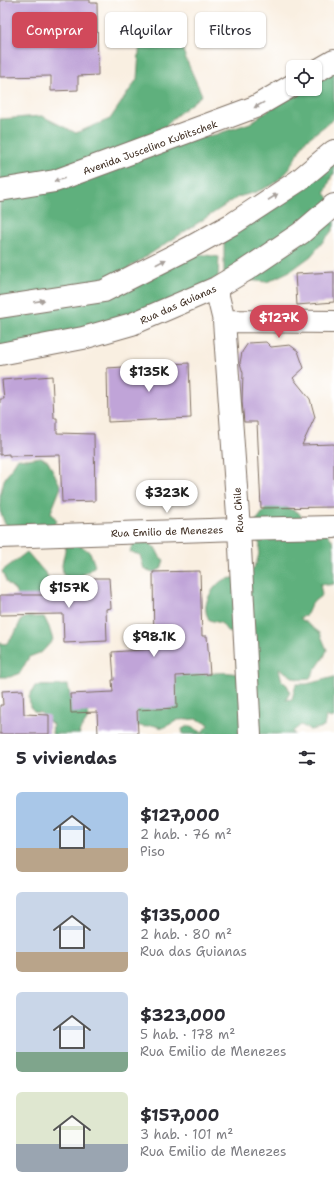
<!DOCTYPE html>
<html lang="es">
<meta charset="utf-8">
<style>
body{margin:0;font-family:"Shantell Sans",sans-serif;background:#f2f2f3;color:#2b2b33;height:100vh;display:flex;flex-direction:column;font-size:15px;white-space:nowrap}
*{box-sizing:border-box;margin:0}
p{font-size:13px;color:#7c7c81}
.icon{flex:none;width:22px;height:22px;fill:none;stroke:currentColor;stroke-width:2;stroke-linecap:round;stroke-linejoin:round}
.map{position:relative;height:734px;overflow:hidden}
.drawer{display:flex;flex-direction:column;background:#fff;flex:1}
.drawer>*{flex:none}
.banner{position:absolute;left:12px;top:12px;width:310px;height:36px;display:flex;gap:8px}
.fabs{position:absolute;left:286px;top:60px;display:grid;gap:8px}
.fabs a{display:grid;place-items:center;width:36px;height:36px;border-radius:6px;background:#fff;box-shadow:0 1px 3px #0004;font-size:20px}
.price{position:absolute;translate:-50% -34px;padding:0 9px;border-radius:14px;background:#fff;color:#222;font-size:13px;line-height:26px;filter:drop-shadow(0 1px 2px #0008)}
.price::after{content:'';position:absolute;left:50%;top:24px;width:12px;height:9px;margin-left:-6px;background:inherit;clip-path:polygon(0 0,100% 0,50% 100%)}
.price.active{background:#d1495b;color:#fff}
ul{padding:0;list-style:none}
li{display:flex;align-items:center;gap:12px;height:100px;padding:0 16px}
li span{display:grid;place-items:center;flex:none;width:112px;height:80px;border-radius:6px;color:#555}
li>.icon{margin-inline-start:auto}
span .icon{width:48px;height:48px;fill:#fffc;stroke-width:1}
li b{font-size:17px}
h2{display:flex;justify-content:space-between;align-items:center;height:48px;padding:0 16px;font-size:17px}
.tag{padding:0 14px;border-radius:6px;background:#fff;box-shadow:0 1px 3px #0004;font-size:14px;line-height:36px}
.tag.active{background:#d1495b;color:#fff}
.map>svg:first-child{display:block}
.forest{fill:#5fb07d;stroke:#4d6d4e}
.building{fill:#c0a4d8}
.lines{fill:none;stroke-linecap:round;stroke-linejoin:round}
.minor-casing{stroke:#7e6f62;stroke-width:24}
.major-casing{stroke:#7e6f62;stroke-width:24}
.minor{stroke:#fff;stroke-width:22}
.major{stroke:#fff;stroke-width:22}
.oneway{fill:#a79f9a}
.labels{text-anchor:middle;stroke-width:3;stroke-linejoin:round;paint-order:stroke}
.street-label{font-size:10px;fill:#3b2a1e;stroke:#fff}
</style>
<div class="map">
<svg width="334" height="734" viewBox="0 0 334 734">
<rect width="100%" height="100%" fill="#fff"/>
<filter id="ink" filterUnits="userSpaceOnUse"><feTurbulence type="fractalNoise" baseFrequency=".025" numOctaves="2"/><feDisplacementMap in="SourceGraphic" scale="8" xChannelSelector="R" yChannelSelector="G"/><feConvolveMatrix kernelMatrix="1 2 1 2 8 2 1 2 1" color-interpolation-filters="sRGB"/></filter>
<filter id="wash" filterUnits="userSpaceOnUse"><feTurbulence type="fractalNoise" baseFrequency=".012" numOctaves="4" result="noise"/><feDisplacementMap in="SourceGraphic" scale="16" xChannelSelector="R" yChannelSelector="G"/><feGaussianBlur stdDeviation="0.9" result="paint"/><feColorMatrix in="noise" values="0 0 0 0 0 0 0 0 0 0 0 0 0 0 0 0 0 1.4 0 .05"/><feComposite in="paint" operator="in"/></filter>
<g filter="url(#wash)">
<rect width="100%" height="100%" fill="#f9efe1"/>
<path class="forest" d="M173 23 186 59 202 95 172 119 147 148 179 140 214 135 250 123 291 95 302 89H315V82L334 71V119L305 141 287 172 274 184 256 192 238 197 130 267 104 290 0 315V119L42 116 76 133 110 119 137 79 140 40Z
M334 145V174L332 175 325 193 334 205V226L331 232 311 256 292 270 267 282 246 280 224 275V243L237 229Z
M193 253 219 257 218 277 144 316 0 351V317Z
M41 457 48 461 61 487 51 512 57 521 51 529 6 527 0 511V496L4 480 18 458 27 459Z
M281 506 298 512 307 524 323 528 333 541 334 549V584L328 585 320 584 322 595 312 603 307 614 300 618 320 633 327 650 324 657 309 679C293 682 291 674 279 669L282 681 287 685 290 691 286 700 292 699 296 684H307L334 677V717L331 718 326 716 324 727 310 730 301 725 292 732 295 734H183L182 729 188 726 202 732 209 724 196 719 178 720 163 728 152 725 145 727 131 724 134 709 176 676 188 644 206 675C215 672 228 672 237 674L238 634 228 632 221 623 209 620C208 617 206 614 206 611 204 601 214 585 223 580 231 577 243 579 250 572 258 565 259 554 260 544L248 531 267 507Z
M146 539 156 549 160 557 164 560 161 569 153 572 144 569 140 555 130 552 133 542Z
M78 544 90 552 95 566 86 573 74 579 63 575 62 565 66 545Z
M27 552 47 575 51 588 45 599 20 603 15 590 7 583 2 571Z
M27 617H44L49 627 53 640 42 652 29 657 20 673 10 677H0V643L6 644 15 633 21 620Z
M68 685 71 700 89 711 88 718 79 732 80 734H52L53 725 41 713 35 712 30 707 29 697 35 686Z"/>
<g id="blocks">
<path class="building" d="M0 0H90V3H97L98 75 78 76V90L51 91V76L0 77Z
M334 272V302L297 305 295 274Z
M266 342 271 347 290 345 298 351 304 368 293 378 310 399 315 417 302 445 334 444V507L261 508 257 422H244L242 402 243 373 240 363 242 352 248 343Z
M189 363 191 418 108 422 107 368Z
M52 376 54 418H57V433L94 434 95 501 62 502 60 455 9 456V454L0 455V399H4L2 380Z
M200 571 202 636H207L210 674 176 676 177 708 137 710 138 734H98L97 712 71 713 70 694 113 692 112 680H114L112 652 154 649 153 572Z
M87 578H109L111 608 106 609 107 641 64 643 63 614 0 615V595H62V587L88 585Z
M23 690 24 714 49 715V734H0V705H3L2 691Z"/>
</g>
</g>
<g filter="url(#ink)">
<use href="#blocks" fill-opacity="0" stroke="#7e6f62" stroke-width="1"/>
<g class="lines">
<g class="minor-casing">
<path id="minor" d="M216 288 224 321 239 529 250 734
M224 321 334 322
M0 354 83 338 132 324 216 288 246 270 301 233 334 205
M0 537 239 529 334 527"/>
</g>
<g class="major-casing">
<path id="major" d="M315 72 334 61
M0 190 55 181 255 107 293 85
M0 307 104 291 189 248 234 223 298 181 334 151"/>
</g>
<use href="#minor" class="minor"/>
<use href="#major" class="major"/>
</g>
<defs><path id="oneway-solid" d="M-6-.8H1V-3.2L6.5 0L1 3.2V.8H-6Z"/></defs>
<g class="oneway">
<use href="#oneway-solid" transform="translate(259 105) rotate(151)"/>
<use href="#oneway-solid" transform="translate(59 180) rotate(162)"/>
<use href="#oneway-solid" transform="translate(273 197) rotate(-33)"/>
<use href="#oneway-solid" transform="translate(161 262) rotate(-27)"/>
<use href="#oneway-solid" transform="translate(39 301) rotate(-9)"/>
</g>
</g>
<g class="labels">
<g class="street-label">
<text transform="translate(150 147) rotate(-20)" y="4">Avenida Juscelino Kubitschek</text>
<text transform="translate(178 304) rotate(-24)" y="4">Rua das Guianas</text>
<text transform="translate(238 510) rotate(-94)" y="4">Rua Chile</text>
<text transform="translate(167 531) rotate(-2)" y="4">Rua Emilio de Menezes</text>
</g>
</g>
</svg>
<div class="fabs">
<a><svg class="icon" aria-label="locate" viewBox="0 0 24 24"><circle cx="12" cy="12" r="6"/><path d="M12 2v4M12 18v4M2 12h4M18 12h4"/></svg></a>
</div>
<b class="price active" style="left:279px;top:339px">$127K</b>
<b class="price" style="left:149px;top:393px">$135K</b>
<b class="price" style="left:167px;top:514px">$323K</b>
<b class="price" style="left:69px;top:609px">$157K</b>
<b class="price" style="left:154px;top:658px">$98.1K</b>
<div class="banner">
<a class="tag active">Comprar</a>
<a class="tag">Alquilar</a>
<a class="tag">Filtros</a>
</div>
</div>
<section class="drawer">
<h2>5 viviendas<svg class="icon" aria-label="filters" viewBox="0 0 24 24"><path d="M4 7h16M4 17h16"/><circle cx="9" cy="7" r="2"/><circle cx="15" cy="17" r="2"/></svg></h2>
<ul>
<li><span style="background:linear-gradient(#a9c7e8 70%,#b9a48a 0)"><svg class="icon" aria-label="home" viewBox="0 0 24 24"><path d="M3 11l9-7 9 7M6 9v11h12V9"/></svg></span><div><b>$127,000</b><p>2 hab. · 76 m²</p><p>Piso</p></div></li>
<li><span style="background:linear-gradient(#c9d6e8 75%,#b9a48a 0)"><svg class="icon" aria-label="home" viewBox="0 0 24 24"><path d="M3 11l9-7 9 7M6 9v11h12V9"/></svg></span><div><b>$135,000</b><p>2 hab. · 80 m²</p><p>Rua das Guianas</p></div></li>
<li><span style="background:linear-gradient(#c9d6e8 75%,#7fa58c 0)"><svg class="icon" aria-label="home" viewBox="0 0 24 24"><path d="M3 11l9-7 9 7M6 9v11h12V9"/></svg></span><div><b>$323,000</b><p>5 hab. · 178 m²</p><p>Rua Emilio de Menezes</p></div></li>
<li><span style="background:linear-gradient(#dfe7d0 65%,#9aa5b1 0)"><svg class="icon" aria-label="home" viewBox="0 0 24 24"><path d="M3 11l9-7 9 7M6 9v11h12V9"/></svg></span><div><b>$157,000</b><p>3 hab. · 101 m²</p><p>Rua Emilio de Menezes</p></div></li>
</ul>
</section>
